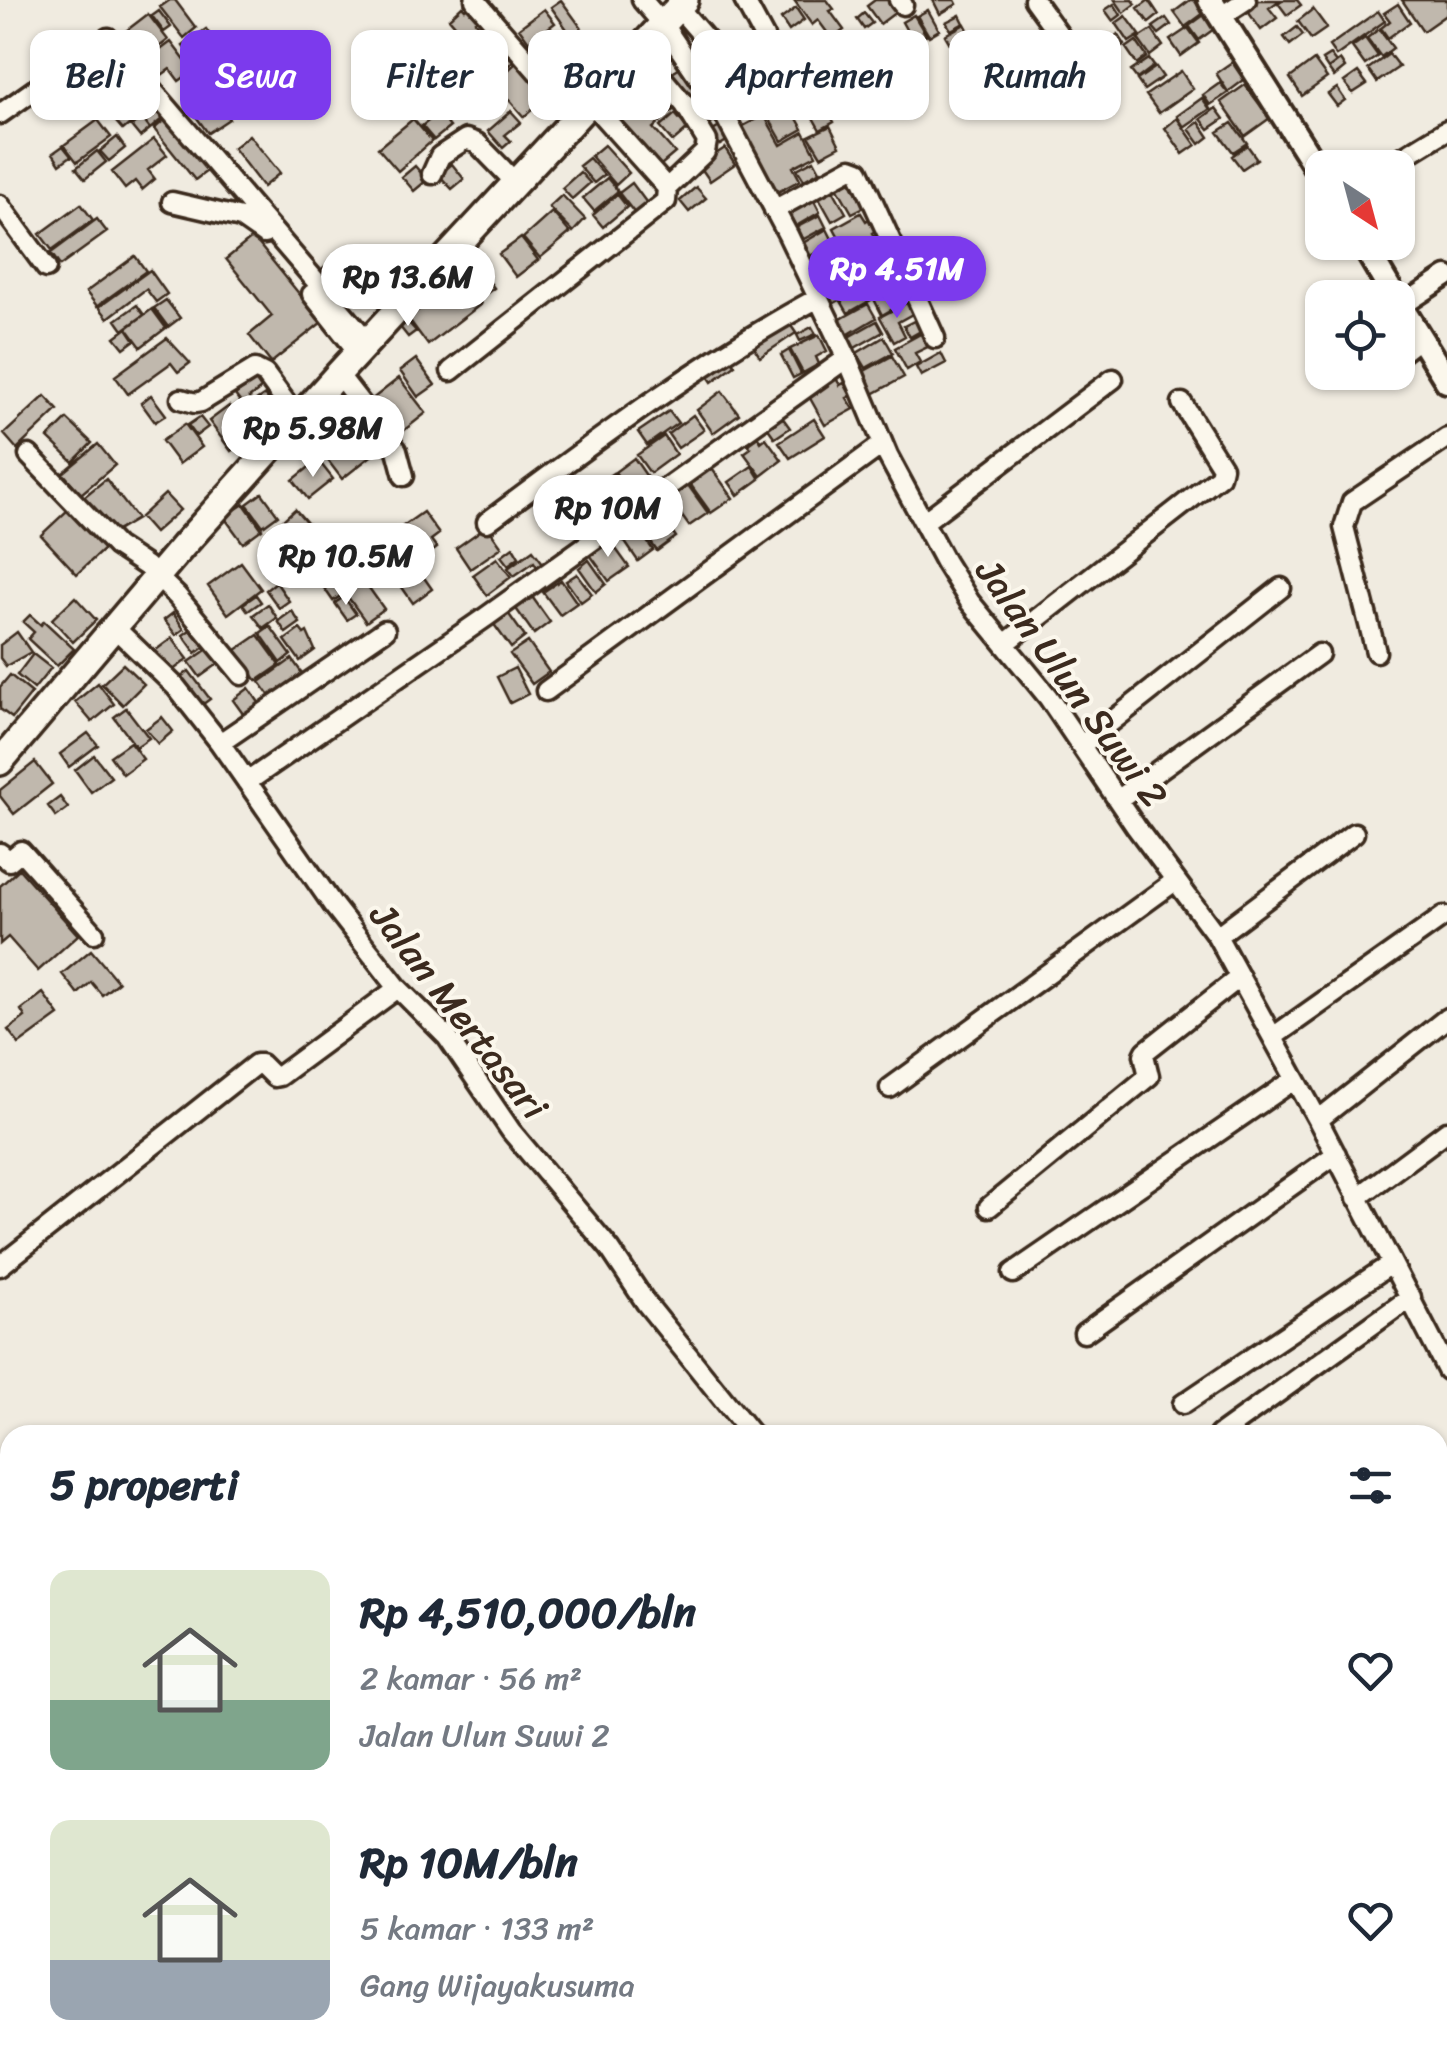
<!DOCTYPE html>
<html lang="id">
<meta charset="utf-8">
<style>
body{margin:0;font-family:Sriracha,sans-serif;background:#f2f2f3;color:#1f2937;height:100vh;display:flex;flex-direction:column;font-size:38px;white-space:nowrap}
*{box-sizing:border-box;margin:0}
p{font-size:32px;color:#747a83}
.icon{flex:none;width:55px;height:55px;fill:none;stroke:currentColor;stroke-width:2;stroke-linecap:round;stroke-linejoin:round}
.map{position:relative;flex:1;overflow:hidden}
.drawer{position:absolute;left:0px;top:1425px;width:1448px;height:640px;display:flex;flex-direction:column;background:#fff;border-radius:30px 30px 0 0;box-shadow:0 2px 8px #0004}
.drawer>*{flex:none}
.guide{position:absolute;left:30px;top:30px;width:1388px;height:90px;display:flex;gap:20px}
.needle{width:65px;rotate:144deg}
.buttons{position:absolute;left:1305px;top:150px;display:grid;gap:20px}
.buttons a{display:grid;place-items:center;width:110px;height:110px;border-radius:20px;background:#fff;box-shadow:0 2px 8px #0004;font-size:50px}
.price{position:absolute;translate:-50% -85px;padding:0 22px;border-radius:35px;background:#fff;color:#222;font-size:32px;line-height:65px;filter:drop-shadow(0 2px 5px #0008)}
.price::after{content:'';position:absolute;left:50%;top:60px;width:30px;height:22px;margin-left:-15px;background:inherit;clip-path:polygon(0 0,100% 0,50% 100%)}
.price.selected{background:#7c3aed;color:#fff}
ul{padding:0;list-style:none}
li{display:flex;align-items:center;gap:30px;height:250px;padding:0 50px}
li span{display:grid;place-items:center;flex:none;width:280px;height:200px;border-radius:20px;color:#555}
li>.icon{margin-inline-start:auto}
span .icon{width:120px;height:120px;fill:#fffc;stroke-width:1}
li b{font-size:42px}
h2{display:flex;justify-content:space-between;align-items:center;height:120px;padding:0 50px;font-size:42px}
.chip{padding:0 35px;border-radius:20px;background:#fff;box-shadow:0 2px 8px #0004;font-size:35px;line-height:90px}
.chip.selected{background:#7c3aed;color:#fff}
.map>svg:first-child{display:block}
.building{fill:#c0b8ad;stroke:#3b2a1e;stroke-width:2.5}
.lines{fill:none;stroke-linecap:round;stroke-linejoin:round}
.minor-casing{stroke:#3b2a1e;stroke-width:25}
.major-casing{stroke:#3b2a1e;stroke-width:30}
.highway-casing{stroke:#3b2a1e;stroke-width:32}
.minor{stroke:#fbf7ec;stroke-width:18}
.major{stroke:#fbf7ec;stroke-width:22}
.highway{stroke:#fbf7ec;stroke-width:25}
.labels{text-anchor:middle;stroke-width:8;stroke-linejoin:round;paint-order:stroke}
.street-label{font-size:38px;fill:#3b2a1e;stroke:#fbf7ec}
</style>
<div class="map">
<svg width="1447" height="2065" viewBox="0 0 1447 2065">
<rect width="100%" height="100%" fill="#f0ebe0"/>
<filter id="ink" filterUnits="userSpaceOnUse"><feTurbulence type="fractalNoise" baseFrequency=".01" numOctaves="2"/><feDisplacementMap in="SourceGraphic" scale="20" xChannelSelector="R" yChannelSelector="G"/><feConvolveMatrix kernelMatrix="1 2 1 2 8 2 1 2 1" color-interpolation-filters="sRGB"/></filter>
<g filter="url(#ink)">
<path class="building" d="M170 0H175L196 28 184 38 160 7Z
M561 0 588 37 578 45 551 7Z
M794 0H827L834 9 830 11 844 30 832 39 818 20 812 25Z
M875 0H893L900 9 880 24 867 6Z
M933 0H955L957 4 940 14Z
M1115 0H1133L1136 4 1124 13Z
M1149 0 1159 15 1149 23 1138 8Z
M1190 0H1194L1204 13 1185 27 1174 12Z
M1252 0H1280L1269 8 1277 18 1261 30 1244 6Z
M1282 0H1297L1301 5 1287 15 1278 3Z
M1402 0H1447V14L1423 31Z
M472 4 482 15 475 21 494 43 480 54 449 18 462 6 465 9Z
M1114 4 1121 15 1113 21 1105 10Z
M1398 4 1410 22 1388 38 1381 28 1390 21 1384 13Z
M796 8 804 20 789 31 781 19Z
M544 9 555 23 529 42 519 28Z
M1313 9 1327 28 1311 39 1298 21Z
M928 10 939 30 929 36 917 16Z
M159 11 171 27 164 32 152 16Z
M1378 11 1385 21 1336 56 1329 46Z
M864 13 872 23 864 29 857 19Z
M148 14 168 40 150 54 140 40 131 46 122 34Z
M914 15 926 35 913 42 902 22Z
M960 15 964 23 951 30 946 22Z
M1204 15 1214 29 1199 40 1189 26Z
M1126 16 1140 35 1129 42 1116 23Z
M1166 18 1171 25 1159 34 1153 27Z
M965 24 989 67 970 78 945 35Z
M1297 27 1303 35 1290 45 1284 37Z
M1188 28 1199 43 1181 56 1170 40Z
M206 29 220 50 197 66 183 46Z
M444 29 459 47 434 67 420 49Z
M1379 29 1393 48 1381 57 1367 38Z
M1152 30 1163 46 1150 56 1138 39Z
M1118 34 1125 45 1118 50 1111 39Z
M559 37 563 43 549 53 545 47Z
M1365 38 1378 56 1365 65 1352 47Z
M572 40 588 62 578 69 562 47Z
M1136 41 1147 57 1137 64 1126 48Z
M171 42 193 71 179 81 170 69 159 77 147 60Z
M499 46 513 61 493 80 479 66Z
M98 48 121 77 94 98 71 69Z
M702 48 712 66 700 73 690 55Z
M1021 54 1037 77 1019 89 1003 66Z
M1389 54 1399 67 1377 82 1368 69Z
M1330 55 1336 63 1328 69 1322 60Z
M1149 59 1154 66 1137 79 1131 71Z
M1314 60 1327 78 1302 96 1290 78Z
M1340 60 1345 68 1334 77 1328 69Z
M518 61 548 95 524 117 494 83Z
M688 62 704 87 683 101 666 76Z
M1232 62 1244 80 1228 92 1216 73Z
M466 63 484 82 462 103 444 84Z
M1156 67 1163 77 1144 90 1137 80Z
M1181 71 1193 89 1159 113 1146 95Z
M1358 72 1367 84 1353 93 1344 82Z
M132 73 147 92 112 119 97 100Z
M983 75 993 92 982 99 972 81Z
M660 83 679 105 653 128 675 153 655 170 614 122Z
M1220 83 1228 93 1210 105 1203 95Z
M484 85 496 98 476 117 464 104Z
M1245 85 1270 118 1245 136 1221 102Z
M731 86 736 95 727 99 722 91Z
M1028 86 1039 101 1025 112 1014 96Z
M1337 88 1345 100 1337 106 1328 94Z
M210 93 229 119 208 133 189 107Z
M152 94 168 114 150 129 134 108Z
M709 94 723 116 706 127 692 106Z
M1202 98 1210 109 1184 127 1177 116Z
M738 101 747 116 732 124 724 109Z
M787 101 803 129 782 141 766 113Z
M825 106 834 122 820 130 811 114Z
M1216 108 1224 119 1209 129 1201 119Z
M132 109 138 117 123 130 116 122Z
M511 111 521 122 505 135 511 141 503 148 488 131Z
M438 113 450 127 434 140 422 126Z
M675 114 688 129 673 142 660 127Z
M764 115 781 145 804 132 816 155 793 167 800 180 772 195 736 130Z
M169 116 211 168 195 180 154 129Z
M142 118 150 129 140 137 131 126Z
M1177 118 1196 145 1183 154 1165 128Z
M413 119 432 141 398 171 378 148Z
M98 120 111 137 77 162 64 145Z
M1199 122 1209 137 1200 144 1189 129Z
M1232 123 1247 143 1233 152 1218 132Z
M725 124 733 137 720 145 711 132Z
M830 126 840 146 821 156 809 136Z
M249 135 280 173 263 187 233 148Z
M117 137 125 148 109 161 100 151Z
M154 139 167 155 148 170 155 179 142 190 135 181 125 189 112 172Z
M604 145 629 173 616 185 591 156Z
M1247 145 1257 159 1242 169 1232 156Z
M63 146 71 156 60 164 53 153Z
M725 148 735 164 710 181 699 165Z
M97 151 106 162 85 179 76 168Z
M589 158 604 175 594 183 579 166Z
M814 160 820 171 804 180 797 169Z
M452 164 464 179 452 189 439 175Z
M415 166 427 180 414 191 402 177Z
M845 171 864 207 852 213 832 178Z
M580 172 590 183 572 199 562 188Z
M607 178 618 191 594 211 583 198Z
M632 183 649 206 636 215 619 193Z
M696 187 706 198 689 212 680 201Z
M832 188 846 213 832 221 818 196Z
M809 191 820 212 791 229 779 207Z
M617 194 627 207 603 227 593 215Z
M562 195 585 219 573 232 549 207Z
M81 204 93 220 52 250 40 234Z
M552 212 570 233 540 258 523 238Z
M861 213 866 221 870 218 877 230 872 233 876 240 849 256 834 228Z
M820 215 826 227 800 241 794 229Z
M97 219 107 232 60 266 51 253Z
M827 229 834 243 810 256 803 243Z
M253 237 322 322 271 363 249 335 272 316 226 259Z
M521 238 538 260 516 277 499 254Z
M877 243 884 255 859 274 850 258Z
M837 244 844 256 818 270 812 258Z
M347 250 369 281 338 304 316 273Z
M888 255 894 267 881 274 874 263Z
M135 256 146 271 97 306 86 292Z
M846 258 862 287 831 305 824 292 844 281 835 264Z
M476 263 494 288 480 298 462 273Z
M150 270 167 294 156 302 146 289 108 318 99 307Z
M894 270 900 282 876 296 869 283Z
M460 277 481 304 428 345 408 318Z
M904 283 912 298 882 315 874 299Z
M865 288 871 300 848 313 841 301Z
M166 300 180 318 168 327 154 308Z
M908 302 914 313 898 322 905 336 894 342 880 317Z
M868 304 876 318 847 335 839 320Z
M137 305 144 315 123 330 116 320Z
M152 309 166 328 141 347 127 328Z
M785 317 796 333 760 357 750 341Z
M918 319 924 329 910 337 904 326Z
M407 321 416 331 408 337 400 327Z
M877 321 883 332 851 350 845 339Z
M812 327 816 334 800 341 797 335Z
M127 328 135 340 124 348 115 337Z
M926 331 934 344 915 353 920 362 907 370 895 348Z
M819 335 827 351 816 357 819 364 803 373 790 349Z
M884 337 893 353 866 368 857 353Z
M167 338 190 363 178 372 171 363 128 394 115 376Z
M789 350 801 374 793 378 781 355Z
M727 353 735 365 712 382 704 370Z
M941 353 946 363 921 376 916 367Z
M892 356 904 377 871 395 859 374Z
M416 359 435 385 418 397 400 371Z
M834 375 840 385 844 383 851 396 847 398 854 409 825 425 806 391Z
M399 378 426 413 393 439 366 404Z
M255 380 261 389 249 398 253 403 265 395 279 414 260 428 235 395Z
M722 391 739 414 713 433 697 410Z
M151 395 166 415 155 422 141 403Z
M45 396 58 410 17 449 4 434Z
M229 406 251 436 231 451 209 421Z
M777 410 790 428 775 438 762 420Z
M669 411 678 423 647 445 638 432Z
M693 415 704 430 678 448 668 434Z
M200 417 208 427 196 436 188 425Z
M67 419 92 443 73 462 48 438Z
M814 419 825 436 790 458 779 442Z
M365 421 385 445 342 479 323 454Z
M185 424 202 447 179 464 162 441Z
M664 436 676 454 650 473 637 455Z
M758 437 761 442 766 438 782 460 761 476 744 453 751 448 748 444Z
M98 444 115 465 81 494 63 473Z
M634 458 652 484 633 498 615 472Z
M318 460 333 479 308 499 293 480Z
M710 466 733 498 711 513 688 481Z
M752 466 760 479 738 495 729 482Z
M571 472 581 487 556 506 545 491Z
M613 473 620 482 608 491 601 481Z
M106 479 137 519 115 532 80 500Z
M597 480 607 493 603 496 609 503 599 510 594 503 588 507 578 493Z
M685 481 708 513 689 526 666 494Z
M262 493 278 515 263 526 247 504Z
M165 494 180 510 154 533 140 517Z
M575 495 582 506 567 517 571 523 563 529 551 512Z
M652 503 659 512 662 510 672 524 669 527 676 537 657 551 633 517Z
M244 504 262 529 243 543 224 517Z
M71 507 104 549 77 574 41 535Z
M295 509 323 541 311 551 284 519Z
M423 512 439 534 431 540 437 548 425 557 419 548 412 553 396 531Z
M631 518 653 550 638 561 616 529Z
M584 520 592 531 584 537 576 525Z
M487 526 502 547 470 569 456 548Z
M365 528 376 544 362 554 351 538Z
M608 538 629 567 609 581 588 552Z
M513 547 519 557 508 565 501 556Z
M533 550 546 567 540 572 534 562 514 576 508 568Z
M497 558 511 577 487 595 473 575Z
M589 560 606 584 596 592 579 568Z
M241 562 261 589 228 614 208 586Z
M352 564 384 609 366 622 345 593 333 601 322 585Z
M418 569 432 589 413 603 399 583Z
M577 574 592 594 581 602 566 581Z
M561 580 577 603 560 615 543 592Z
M276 582 289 601 279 608 266 590Z
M528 591 550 622 534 634 512 603Z
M256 595 261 602 248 611 243 604Z
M75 597 96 620 73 642 52 619Z
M344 597 356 614 347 620 335 603Z
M268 604 277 618 263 628 253 615Z
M292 611 300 623 286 633 278 621Z
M173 613 184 629 176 635 164 620Z
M508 613 525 637 511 648 493 623Z
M30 615 41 625 44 621 74 649 57 666 28 639 34 632 23 622Z
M198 624 211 642 196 653 183 635Z
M270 626 291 655 281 663 260 633Z
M300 629 304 634 307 632 315 650 300 661 285 640Z
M17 632 31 652 6 666 0 658V645Z
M258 635 280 665 257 681 236 650Z
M172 638 188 659 168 674 152 653Z
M528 642 549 672 532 684 510 654Z
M215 644 225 659 200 677 189 662Z
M33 654 51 668 34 689 17 675Z
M292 659 304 676 272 699 260 682Z
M123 664 144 684 123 705 102 684Z
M515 668 528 694 510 703 497 677Z
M189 671 210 699 195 710 174 682Z
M10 675 32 693 12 718 0 709V687Z
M98 683 114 704 92 722 75 702Z
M249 688 262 707 246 718 233 700Z
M126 708 149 738 136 747 114 717Z
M162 717 173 731 158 744 146 729Z
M88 733 98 745 69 767 60 754Z
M130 742 143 759 123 774 110 756Z
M94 755 111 777 91 792 75 770Z
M35 762 52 784 14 814 0 796V790Z
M60 797 68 808 56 817 48 806Z
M19 869 78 935 38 971 8 937 0 944V886Z
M91 950 118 982 102 995 91 982 78 994 62 974Z
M43 993 59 1015 19 1044 8 1030 25 1017 21 1010Z"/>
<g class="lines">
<g class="minor-casing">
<path id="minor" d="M475 0 576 116
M642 0 662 23 725 116 788 235 847 358 888 456 945 562 970 602 1048 697 1136 827 1217 936 1318 1120 1447 1370
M899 0 903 5
M1034 0 1081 65
M678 7 729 66 737 69 760 56 766 47 764 37 744 0
M1220 17 1246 0
M638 49 685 105 707 141 705 152 667 188
M0 114 108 38 368 342
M1385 168 1447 130
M432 174 440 156 466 139 477 143 515 182
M172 202 241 218 264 234
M0 205 46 268
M774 210 851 168 859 171 935 338
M312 294 358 352
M1400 307 1447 276
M1398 355 1420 338
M451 371 666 201 667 188 590 102
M338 374 397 450 404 476
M1369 376 1374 372
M181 399 195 403 201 402 255 369 265 374 298 419
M29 455 116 546 146 566 177 596 242 675
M925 521 1113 379
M487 522C594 442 700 362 818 298
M115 628 176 687 220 743 333 905 398 988 447 1037 511 1131 610 1249 646 1303 752 1435
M1006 643 1220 476 1222 467 1182 403
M1376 652 1344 527 1352 502 1447 438
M546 691 883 444
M220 743 385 630
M1082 745 1281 588
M247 782 486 617 847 358
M1119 799 1319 654
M0 853 9 861 21 851 94 933
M1217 936 1354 833
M1273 1037 1444 916
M890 1088 1175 881
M1318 1120 1447 1018
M1357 1198 1447 1131
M989 1207 1149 1076 1144 1055 1146 1051 1240 977
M0 1266 256 1064H261L274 1077 279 1076 398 988
M1013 1273 1294 1080
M1084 1333 1336 1154
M1183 1404 1391 1264
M1219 1435 1411 1297
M0 1620 10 1610
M0 1688 10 1696
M1438 1936 1447 1945
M450 2055H460
M388 2065 397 2055
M841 2065 854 2055"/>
</g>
<g class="major-casing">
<path id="major" d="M1210 0 1322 177
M1362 242 1395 298
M1398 302 1447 381"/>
</g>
<g class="highway-casing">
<path id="highway" d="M0 762 183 546 338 374 685 0"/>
</g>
<use href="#minor" class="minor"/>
<use href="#major" class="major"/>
<use href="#highway" class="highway"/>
</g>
</g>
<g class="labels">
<g class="street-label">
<text transform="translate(1072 683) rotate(54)" y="13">Jalan Ulun Suwi 2</text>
<text transform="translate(459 1011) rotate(52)" y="13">Jalan Mertasari</text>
</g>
</g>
</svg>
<div class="buttons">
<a><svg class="needle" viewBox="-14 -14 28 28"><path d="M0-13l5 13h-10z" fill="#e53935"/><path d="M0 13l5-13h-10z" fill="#747a83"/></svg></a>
<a><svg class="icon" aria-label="locate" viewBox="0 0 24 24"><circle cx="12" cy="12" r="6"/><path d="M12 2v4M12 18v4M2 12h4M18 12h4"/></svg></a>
</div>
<b class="price selected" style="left:897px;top:321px">Rp 4.51M</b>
<b class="price" style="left:408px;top:329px">Rp 13.6M</b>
<b class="price" style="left:313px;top:480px">Rp 5.98M</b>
<b class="price" style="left:608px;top:560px">Rp 10M</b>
<b class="price" style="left:346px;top:608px">Rp 10.5M</b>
<div class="guide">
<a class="chip">Beli</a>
<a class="chip selected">Sewa</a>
<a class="chip">Filter</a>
<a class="chip">Baru</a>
<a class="chip">Apartemen</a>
<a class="chip">Rumah</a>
</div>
<section class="drawer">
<h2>5 properti<svg class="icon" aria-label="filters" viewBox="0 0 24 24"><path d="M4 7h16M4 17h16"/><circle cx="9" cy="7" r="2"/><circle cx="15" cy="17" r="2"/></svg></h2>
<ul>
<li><span style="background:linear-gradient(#dfe7d0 65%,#7fa58c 0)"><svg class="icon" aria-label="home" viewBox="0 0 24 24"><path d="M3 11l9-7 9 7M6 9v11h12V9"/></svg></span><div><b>Rp 4,510,000/bln</b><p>2 kamar · 56 m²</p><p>Jalan Ulun Suwi 2</p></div><svg class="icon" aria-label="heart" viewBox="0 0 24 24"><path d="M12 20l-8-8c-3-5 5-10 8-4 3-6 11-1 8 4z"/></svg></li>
<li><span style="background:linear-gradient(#dfe7d0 70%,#9aa5b1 0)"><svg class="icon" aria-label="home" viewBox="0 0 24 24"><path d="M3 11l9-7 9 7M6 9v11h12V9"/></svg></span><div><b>Rp 10M/bln</b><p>5 kamar · 133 m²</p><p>Gang Wijayakusuma</p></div><svg class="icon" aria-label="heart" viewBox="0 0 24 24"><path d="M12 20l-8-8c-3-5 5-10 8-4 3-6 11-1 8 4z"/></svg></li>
</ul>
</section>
</div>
